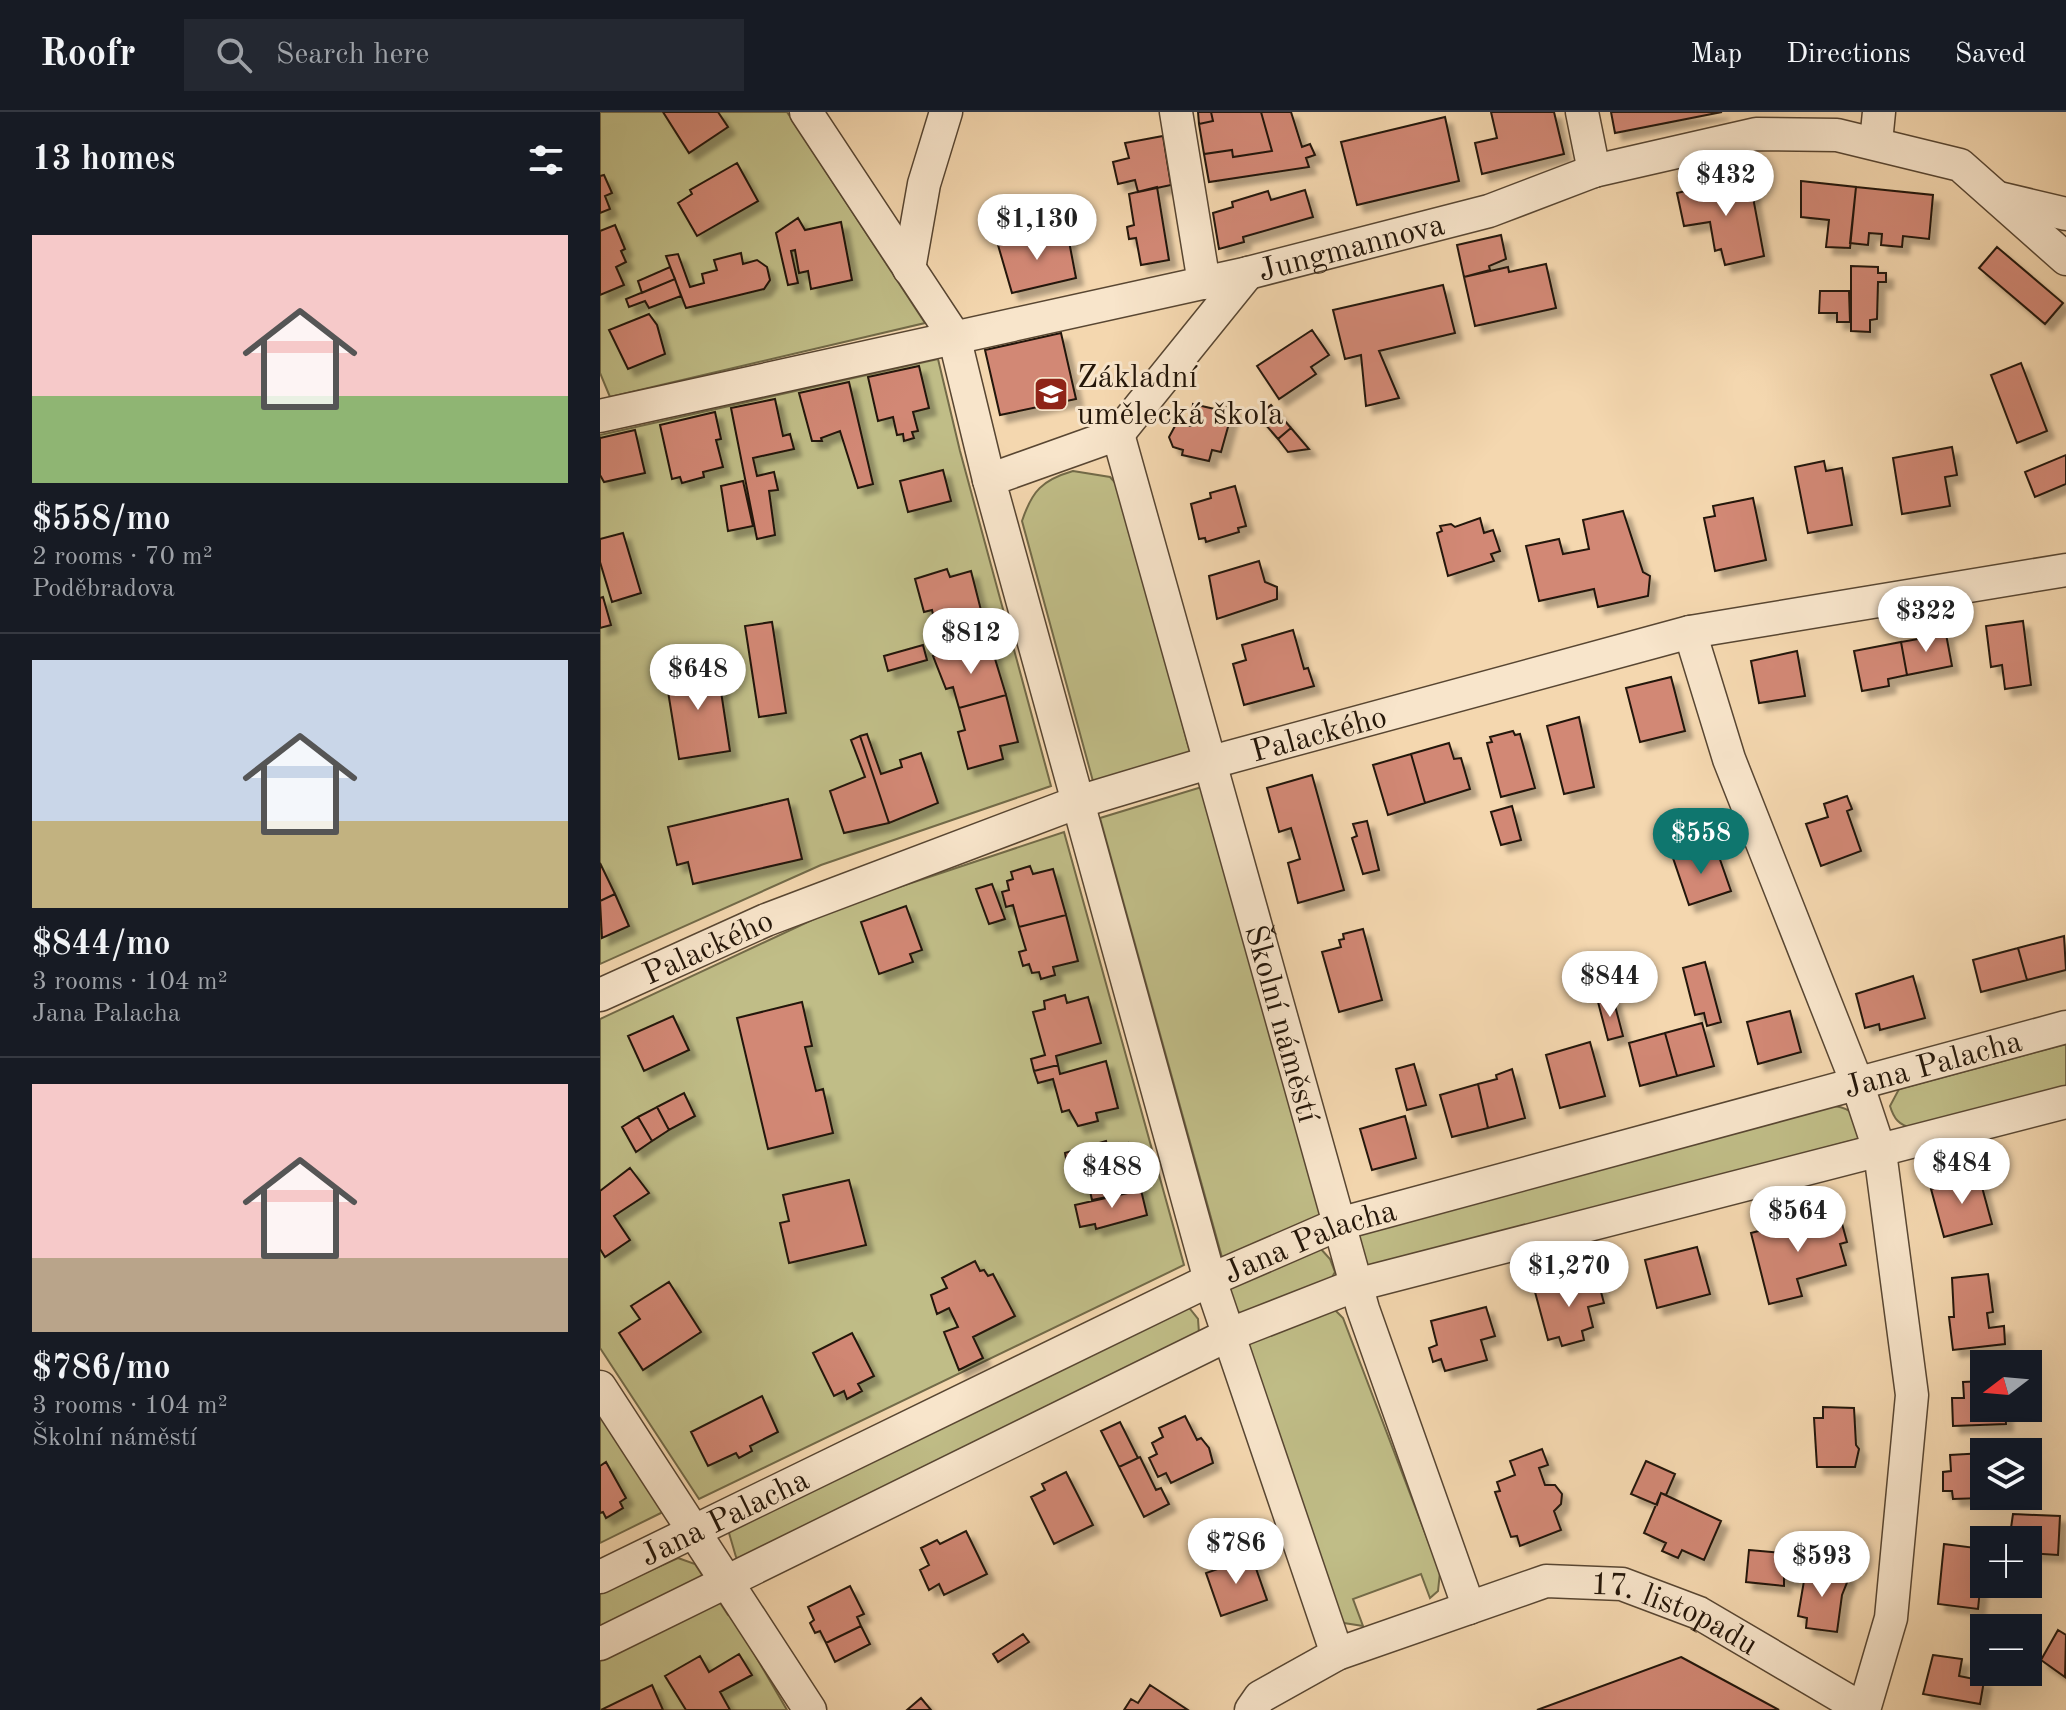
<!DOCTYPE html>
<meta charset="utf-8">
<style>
body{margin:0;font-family:"Old Standard TT",serif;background:#242831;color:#f1f3f6;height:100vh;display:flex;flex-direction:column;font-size:30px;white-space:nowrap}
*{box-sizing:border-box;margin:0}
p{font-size:26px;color:#9ea1a6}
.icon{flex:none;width:44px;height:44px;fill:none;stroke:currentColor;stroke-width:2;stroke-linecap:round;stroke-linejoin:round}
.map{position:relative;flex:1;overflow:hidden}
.sheet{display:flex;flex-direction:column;background:#171b24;width:600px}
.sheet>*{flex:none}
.needle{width:52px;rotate:254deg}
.tools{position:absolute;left:1370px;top:1238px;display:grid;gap:16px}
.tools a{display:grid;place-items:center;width:72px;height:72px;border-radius:0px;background:#171b24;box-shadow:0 8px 32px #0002;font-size:40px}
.price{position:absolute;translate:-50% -68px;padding:0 18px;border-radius:28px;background:#fff;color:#222;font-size:26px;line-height:52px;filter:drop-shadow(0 2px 4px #0008)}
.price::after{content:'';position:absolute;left:50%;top:48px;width:24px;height:18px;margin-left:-12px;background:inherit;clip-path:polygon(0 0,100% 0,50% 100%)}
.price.current{background:#0f766e;color:#fff}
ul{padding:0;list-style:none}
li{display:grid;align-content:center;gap:16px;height:424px;padding:0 32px}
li+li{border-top:2px solid #363941}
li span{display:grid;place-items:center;height:248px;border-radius:0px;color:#555}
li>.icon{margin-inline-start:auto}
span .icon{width:144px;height:144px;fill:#fffc;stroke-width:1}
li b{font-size:34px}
h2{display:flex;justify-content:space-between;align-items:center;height:96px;padding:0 32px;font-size:34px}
header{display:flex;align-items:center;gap:48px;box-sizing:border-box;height:112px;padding:0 40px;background:#171b24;border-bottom:2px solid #363941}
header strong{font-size:38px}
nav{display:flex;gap:44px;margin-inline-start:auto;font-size:28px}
.search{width:560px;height:72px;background:#242831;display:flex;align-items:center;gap:20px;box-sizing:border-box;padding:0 28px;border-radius:0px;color:#9ea1a6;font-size:30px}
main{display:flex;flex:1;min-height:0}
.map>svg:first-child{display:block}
.green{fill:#c0bd87;stroke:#726a48;stroke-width:2}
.building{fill:#d28875;stroke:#241609;stroke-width:2;filter:url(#shadow)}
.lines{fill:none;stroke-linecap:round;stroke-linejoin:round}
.minor-casing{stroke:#584632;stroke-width:35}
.minor{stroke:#f8e5cb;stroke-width:32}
.labels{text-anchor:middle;stroke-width:6;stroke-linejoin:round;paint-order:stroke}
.street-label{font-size:32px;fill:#241609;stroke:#f8e5cb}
.poi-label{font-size:32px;fill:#241609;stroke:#f8e5cb;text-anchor:start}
</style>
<header>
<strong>Roofr</strong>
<div class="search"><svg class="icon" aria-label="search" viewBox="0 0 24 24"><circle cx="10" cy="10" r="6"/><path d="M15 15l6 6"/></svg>Search here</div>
<nav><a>Map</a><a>Directions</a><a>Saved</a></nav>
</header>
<main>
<section class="sheet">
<h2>13 homes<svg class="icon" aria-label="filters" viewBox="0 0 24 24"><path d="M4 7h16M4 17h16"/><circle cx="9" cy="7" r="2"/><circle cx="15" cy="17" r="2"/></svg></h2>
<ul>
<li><span style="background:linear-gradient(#f6c9c9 65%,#8fb573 0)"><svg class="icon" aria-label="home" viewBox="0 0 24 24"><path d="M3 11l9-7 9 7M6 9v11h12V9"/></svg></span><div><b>$558/mo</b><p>2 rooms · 70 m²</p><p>Poděbradova</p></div></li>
<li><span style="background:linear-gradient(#c9d6e8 65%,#c2b280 0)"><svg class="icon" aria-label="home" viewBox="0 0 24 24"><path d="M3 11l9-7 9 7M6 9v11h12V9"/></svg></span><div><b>$844/mo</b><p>3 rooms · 104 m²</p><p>Jana Palacha</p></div></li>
<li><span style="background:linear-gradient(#f6c9c9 70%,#b9a48a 0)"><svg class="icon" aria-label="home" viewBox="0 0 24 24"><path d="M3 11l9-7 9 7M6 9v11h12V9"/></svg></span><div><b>$786/mo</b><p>3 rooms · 104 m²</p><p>Školní náměstí</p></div></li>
</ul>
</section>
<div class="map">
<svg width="1466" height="1598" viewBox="0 0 1466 1598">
<defs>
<filter id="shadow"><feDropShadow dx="7" dy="7" stdDeviation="2" flood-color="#0004"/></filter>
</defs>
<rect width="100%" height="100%" fill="#f4d7af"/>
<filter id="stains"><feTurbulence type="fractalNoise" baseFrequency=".0025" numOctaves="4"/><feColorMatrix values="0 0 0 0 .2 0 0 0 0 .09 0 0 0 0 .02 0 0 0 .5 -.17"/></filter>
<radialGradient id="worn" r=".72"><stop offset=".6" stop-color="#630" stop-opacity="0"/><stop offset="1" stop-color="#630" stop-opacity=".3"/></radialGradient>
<path class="green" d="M0 0H187L325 211 10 285 0 261Z
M338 247 360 339 451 674 221 753 0 852V323Z
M473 359 510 365 520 376 591 644 494 673 422 409C432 379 442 368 473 359Z
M605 674 724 1103 623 1149 500 706Z
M464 720 584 1153 99 1387 0 1236V907L242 794Z
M1466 932V975L1312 1016C1299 1013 1294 1007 1290 994L1299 977Z
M1234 994C1253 996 1263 1008 1258 1027L765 1158 755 1122Z
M720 1136 730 1147 735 1160 730 1169 642 1202 634 1198 627 1178Z
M587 1193 598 1207 599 1221 147 1453 136 1445 129 1421 138 1410Z
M725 1198 736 1199 743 1206 840 1460 838 1479 830 1486 821 1462 753 1487 763 1514 744 1511 735 1503 644 1237 649 1229Z
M0 1301 65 1399 0 1431Z
M78 1446 95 1452 128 1503 133 1505 187 1598H0V1481Z"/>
<path class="building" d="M63 0H118L128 15 89 41Z
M598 0H611L613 9 599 12Z
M611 0H661L672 39 633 45 632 38 604 42 599 12 613 9Z
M661 0H691L702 35 710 32 715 43 706 46 709 55 609 70 604 42 632 38 633 45 672 39Z
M891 0H954L964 42 882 62 875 31 897 26Z
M1011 0H1122L1015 21Z
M845 5 859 69 757 93 741 30Z
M563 24 571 73 538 80 535 68 518 72 513 50 529 46 525 31Z
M137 51 158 89 97 124 78 91 92 82 90 78Z
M4 63 12 81 5 84 10 97 0 101V64Z
M1149 64 1164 144 1125 153 1121 137 1115 139 1110 110 1084 114 1077 81Z
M1201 69 1256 75 1250 136 1226 135 1229 108 1201 105Z
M557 75 569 148 541 153 536 126 529 127 527 115 534 113 529 82Z
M1256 75 1333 83 1329 127 1303 124 1302 135 1281 133 1282 122 1269 121 1268 133 1250 131Z
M705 78 713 105 643 125 644 130 619 137 613 101 633 95 632 90 668 79 671 88Z
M198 106 205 118 241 110 252 168 211 177 208 159 199 161 195 138 191 139 198 171 188 173 176 121Z
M15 113 25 137 21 139 26 150 16 155 24 173 0 183V119Z
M445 121 446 128 468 124 476 166 412 181 398 133Z
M901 123 906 147 889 154 890 158 864 165 857 133Z
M1397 135 1463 191 1445 212 1379 156Z
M141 141 143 152 157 148 167 155 170 168 164 177 86 196 66 144 78 142 90 175 104 171 102 162 117 158 114 148Z
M946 152 956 196 875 214 864 165 908 155 909 160Z
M1251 154 1278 155V161H1286V170H1278L1277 207 1270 208V220L1251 219Z
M70 155 75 167 42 181 38 169Z
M75 167 81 184 49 196 45 189 29 195 26 187Z
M843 173 855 221 779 239 799 286 766 294 761 243 745 247 733 198Z
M1220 179H1249L1250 210H1237V201H1219Z
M49 202 57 213 65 242 28 257 9 218Z
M712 218 729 243 711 255 716 262 679 287 657 254Z
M461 221 476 287 400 303 385 238Z
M1421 251 1447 319 1417 331 1391 263Z
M319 254 329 296 313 300 318 319 312 320 314 326 304 329 303 322 297 323 293 305 278 309 268 265Z
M249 270 273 372 258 376 240 319 221 326 222 329H212L199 281Z
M175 287 183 324 190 322 194 337 153 346 157 364 174 360 178 378 169 379 175 423 157 427 131 296Z
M593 292 619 298 620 294 633 297 621 340 612 338 609 349 582 343 583 338 573 335 569 325 575 314H591Z
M671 293 691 316 678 327 658 304Z
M115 300 121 327 116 328 123 355 103 360 104 365 82 371 80 365 72 367 60 313Z
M691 316 709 337 688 340 678 327Z
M35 318 45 361 4 370 0 363V326Z
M1352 335 1357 363 1345 365 1350 394 1302 402 1293 346Z
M1466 343V372L1435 385 1425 360Z
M1224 349 1226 359 1242 356 1252 413 1208 421 1195 355Z
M343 358 351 389 308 400 300 369Z
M143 369 153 414 128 419 121 374Z
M635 374 646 414 638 416 639 420 606 430 605 426 599 427 591 392 611 386 610 381Z
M1153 386 1166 448 1115 459 1104 406 1115 404 1113 394Z
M1023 399 1043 460 1050 464 1048 484 998 495 994 477 939 489 926 434 959 427 963 442 989 437 983 408Z
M880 406 884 421 893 418 900 439 891 442 894 449 848 464 837 421 842 419 840 414 851 412 855 415Z
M23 421 41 481 12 490 0 450V427Z
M659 449 665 470 677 475V487L617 507 609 464Z
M347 457 350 465 371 459 383 506 337 519 332 498 324 500 315 467Z
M3 485 11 513 0 516V486Z
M1423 509 1431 573 1405 577 1402 553 1391 555 1386 514Z
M172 510 186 601 159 605 145 514Z
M693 518 704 557 708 556 714 574 644 593 633 552 646 548 642 533Z
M1346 522 1352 554 1307 563 1301 530Z
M1301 530 1307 563 1288 567 1289 574 1262 579 1254 539Z
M323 533 327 548 288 559 284 544Z
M366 537 368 544 392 537 406 583 359 596 353 575 346 577 333 544Z
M1197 539 1205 584 1159 591 1151 549Z
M117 553 130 639 79 647 65 561Z
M1071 565 1085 619 1040 630 1026 576Z
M406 583 418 630 400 634 403 647 368 657 358 620 365 618 359 596Z
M979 605 994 675 964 682 947 614Z
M913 619 915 623 920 622 935 676 901 685 887 631 892 630 890 625Z
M267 622 281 662 302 655 300 648 321 641 338 691 289 711 260 624Z
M260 624 289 711 244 721 230 679 265 665 251 628Z
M849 631 854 647 861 646 870 677 825 691 811 642Z
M811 642 825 691 788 703 773 653Z
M712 663 744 778 698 791 688 751 700 747 691 716 679 720 667 676Z
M1247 684 1252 697 1247 699 1261 739 1221 754 1206 712 1228 705 1224 692Z
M188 687 202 747 93 772 88 750 77 753 68 715Z
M912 694 921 728 901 733 891 700Z
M767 709 779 758 763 762 752 726 757 724 753 712Z
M1089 737 1092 747 1117 739 1131 779 1089 793 1072 743Z
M0 751 15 782 0 789Z
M430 754 433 762 453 757 466 803 419 815 413 793 406 795 402 780 409 778 407 769 413 767 411 760Z
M392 772 405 807 389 812 376 777Z
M15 782 29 814 2 826 0 789Z
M306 794 322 838 310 842 313 850 279 862 261 810Z
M466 803 478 849 453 855 455 863 441 867 439 860 432 861 429 852 423 854 419 840 426 838 419 815Z
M763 817 782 888 739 900 722 840 741 835 739 828 744 827 743 822Z
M1464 824 1466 858 1427 868 1418 836Z
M1418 836 1427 868 1381 880 1373 848Z
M1105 850 1121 910 1107 914 1104 901 1095 903 1083 856Z
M1313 864 1325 906 1280 918 1279 912 1265 916 1256 882Z
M465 883 467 891 488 885 501 931 456 944 458 953 434 959 431 947 445 943 433 900 445 897 444 889Z
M1013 886 1023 924 1008 928 998 890Z
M202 890 212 934 205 935 216 979 223 977 233 1021 168 1037 137 906Z
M1190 899 1201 940 1158 952 1147 910Z
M73 904 89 938 44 959 28 924Z
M1102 911 1114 954 1077 964 1065 921Z
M1065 921 1077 964 1040 974 1029 931Z
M990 930 1005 984 960 996 946 943Z
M506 949 518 996 496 1001 498 1009 478 1014 469 998 462 1000 453 967 438 971 434 959 458 953 460 962Z
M814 952 826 993 807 998 796 957Z
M912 957 925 1006 888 1016 878 972 897 967 896 963Z
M878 972 888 1016 852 1025 840 983Z
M84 981 95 1004 69 1018 57 995Z
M57 995 69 1018 52 1029 38 1005Z
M805 1004 816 1046 772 1058 760 1017Z
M38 1005 52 1029 36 1040 22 1015Z
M506 1029 508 1037 528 1031 541 1078 492 1088 489 1074 482 1076 477 1056 468 1058 465 1041Z
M30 1056 49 1081 14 1104 30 1128 5 1145 0 1137V1079Z
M1379 1064 1392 1112 1344 1125 1331 1077Z
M249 1068 266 1133 189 1151 180 1111 189 1109 183 1083Z
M541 1078 547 1103 496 1117 495 1112 480 1115 475 1093Z
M1231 1100 1233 1110 1241 1108 1247 1130 1240 1132 1246 1153 1197 1167 1202 1184 1169 1192 1151 1121Z
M1097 1135 1110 1182 1057 1196 1045 1148Z
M375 1149 380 1159 384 1158 388 1164 393 1162 415 1204 373 1225 383 1246 359 1258 344 1220 358 1215 349 1196 337 1202 331 1183 347 1176 342 1166Z
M1388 1162 1393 1200 1387 1201 1389 1216 1404 1214 1405 1232 1353 1238 1349 1205H1354L1352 1166Z
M997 1165 1004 1191 988 1195 993 1215 982 1219 984 1228 962 1234 959 1225 948 1228 935 1180Z
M69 1170 101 1220 43 1258 19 1221 40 1207 31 1194Z
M886 1195 895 1224 881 1228 887 1248 845 1259 841 1247 833 1250 829 1236 837 1233 831 1209Z
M252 1221 274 1264 258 1272 262 1279 247 1287 244 1279 234 1284 213 1241Z
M1384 1269V1296H1405L1406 1312 1353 1314 1352 1286H1364L1363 1270Z
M162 1284 178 1320 150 1334 152 1339 139 1346 136 1341 108 1354 91 1320Z
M1223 1295 1254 1296 1256 1333 1259 1337 1255 1355H1217L1214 1306H1223Z
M585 1304 597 1328 601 1326 609 1336 613 1351 571 1371 566 1361 558 1365 549 1346 557 1342 552 1331 563 1325 559 1316Z
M520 1310 538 1346 519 1355 501 1319Z
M942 1337 948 1353 939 1356 945 1373H955L962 1382 961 1392 954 1399 961 1418 920 1434 917 1424 911 1425 895 1380 900 1379 897 1370 915 1363 910 1349Z
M1384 1341V1384L1411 1385 1353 1387 1352 1379H1343V1360L1351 1359 1350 1343Z
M540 1345 556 1378 561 1376 569 1392 544 1405 519 1355Z
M1046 1349 1075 1362 1066 1383 1061 1381 1057 1393 1031 1382Z
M6 1350 26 1386 20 1390 23 1396 6 1406 3 1400 0 1401V1354Z
M466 1360 493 1413 454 1432 431 1385 445 1378 442 1372Z
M1061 1381 1121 1409 1104 1448 1082 1438 1078 1446 1062 1439 1066 1431 1044 1421Z
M1413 1402 1460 1404 1458 1443 1428 1441V1428H1404V1422L1410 1423Z
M366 1419 387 1462 344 1483 339 1472 329 1478 320 1458 329 1453 321 1436 337 1428 340 1432Z
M1344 1432 1384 1437 1378 1497 1338 1492Z
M1149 1438 1195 1442 1193 1467 1184 1466V1474L1146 1470Z
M652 1445 667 1488 621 1504 606 1461Z
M1206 1457 1245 1462 1248 1468 1242 1483 1237 1520 1206 1516 1207 1506 1198 1504Z
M250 1474 264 1502 257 1505 261 1514 226 1531 220 1519 215 1521 210 1511 214 1508 208 1495Z
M261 1514 270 1532 235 1550 226 1531Z
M1458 1518 1466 1523 1465 1565 1441 1548Z
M423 1522 429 1530 398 1550 393 1542Z
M139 1542 152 1563 120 1580 130 1598H86L65 1564 100 1544 109 1560Z
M1333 1543 1362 1547 1359 1564 1384 1569 1380 1592 1323 1582Z
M1081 1545 1179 1598H937Z
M52 1573 63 1598H1Z
M550 1573 588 1598H524L531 1587 538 1591Z
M321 1586 331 1598H307Z"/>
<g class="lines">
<g class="minor-casing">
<g id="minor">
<path d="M206 0 354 224 389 368"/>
<path d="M576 0 604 171"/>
<path d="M982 0 994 59"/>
<path d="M1276 30 1279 0"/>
<path d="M1399 86 1466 102"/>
<path d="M309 157 324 72 346 0"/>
<path d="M648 161 518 322 389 368 610 1168 737 1542"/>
<path id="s1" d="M0 304 648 161 889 99 994 59 1156 22 1237 23 1360 53 1466 147"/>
<path id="s2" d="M518 322 763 1197 869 1496"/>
<path id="s3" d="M0 883 166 808 478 690 608 651 1090 520 1466 458"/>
<path d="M0 1275 210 1598"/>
<path id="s4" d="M0 1465 610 1168 739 1112 1466 915"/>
<path d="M0 1532 628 1223 756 1173 1466 990"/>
<path id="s5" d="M651 1598 660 1585 737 1542 946 1469 1022 1472 1099 1501 1264 1598 1291 1506 1312 1283 1280 1040 1257 971 1129 647 1090 520"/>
</g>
</g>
<use href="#minor" class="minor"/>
</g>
<defs>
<g id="school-square" transform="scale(1.8)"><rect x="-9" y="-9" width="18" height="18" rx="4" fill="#8f2418" stroke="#f8e5cb"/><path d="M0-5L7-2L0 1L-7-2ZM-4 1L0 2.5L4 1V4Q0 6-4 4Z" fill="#fff"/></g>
</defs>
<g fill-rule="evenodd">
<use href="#school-square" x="451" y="282"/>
</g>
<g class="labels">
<g class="street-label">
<text dy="11" stroke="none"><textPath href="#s1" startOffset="770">Jungmannova</textPath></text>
<text dy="11" stroke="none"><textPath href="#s3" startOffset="766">Palackého</textPath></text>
<text dy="11" stroke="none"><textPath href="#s3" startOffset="118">Palackého</textPath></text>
<text dy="11" stroke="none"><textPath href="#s2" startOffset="612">Školní náměstí</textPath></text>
<text dy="11" stroke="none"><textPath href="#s4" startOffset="1434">Jana Palacha</textPath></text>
<text dy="11" stroke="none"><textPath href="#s4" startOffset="786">Jana Palacha</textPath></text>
<text dy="11" stroke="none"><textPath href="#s4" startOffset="138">Jana Palacha</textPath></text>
<text dy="11" stroke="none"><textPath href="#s5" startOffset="460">17. listopadu</textPath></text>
</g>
<g class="poi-label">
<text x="477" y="275">Základní<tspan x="477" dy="37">umělecká škola</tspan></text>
</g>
</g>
<rect width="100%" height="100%" filter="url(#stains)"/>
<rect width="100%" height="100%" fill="url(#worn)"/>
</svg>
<div class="tools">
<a><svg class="needle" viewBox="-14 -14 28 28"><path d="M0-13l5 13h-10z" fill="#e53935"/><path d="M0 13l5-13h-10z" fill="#9ea1a6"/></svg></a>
<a><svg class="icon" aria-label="layers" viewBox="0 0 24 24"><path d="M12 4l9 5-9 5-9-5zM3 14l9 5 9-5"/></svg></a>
<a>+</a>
<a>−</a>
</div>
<b class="price" style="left:1126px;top:106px">$432</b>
<b class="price" style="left:437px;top:150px">$1,130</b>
<b class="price" style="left:1326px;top:542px">$322</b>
<b class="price" style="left:371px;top:564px">$812</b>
<b class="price" style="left:98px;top:600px">$648</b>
<b class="price current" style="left:1101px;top:764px">$558</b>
<b class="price" style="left:1010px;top:907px">$844</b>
<b class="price" style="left:1362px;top:1094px">$484</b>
<b class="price" style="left:512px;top:1098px">$488</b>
<b class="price" style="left:1198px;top:1142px">$564</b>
<b class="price" style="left:969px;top:1197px">$1,270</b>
<b class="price" style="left:636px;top:1474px">$786</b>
<b class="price" style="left:1222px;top:1487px">$593</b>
</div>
</main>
